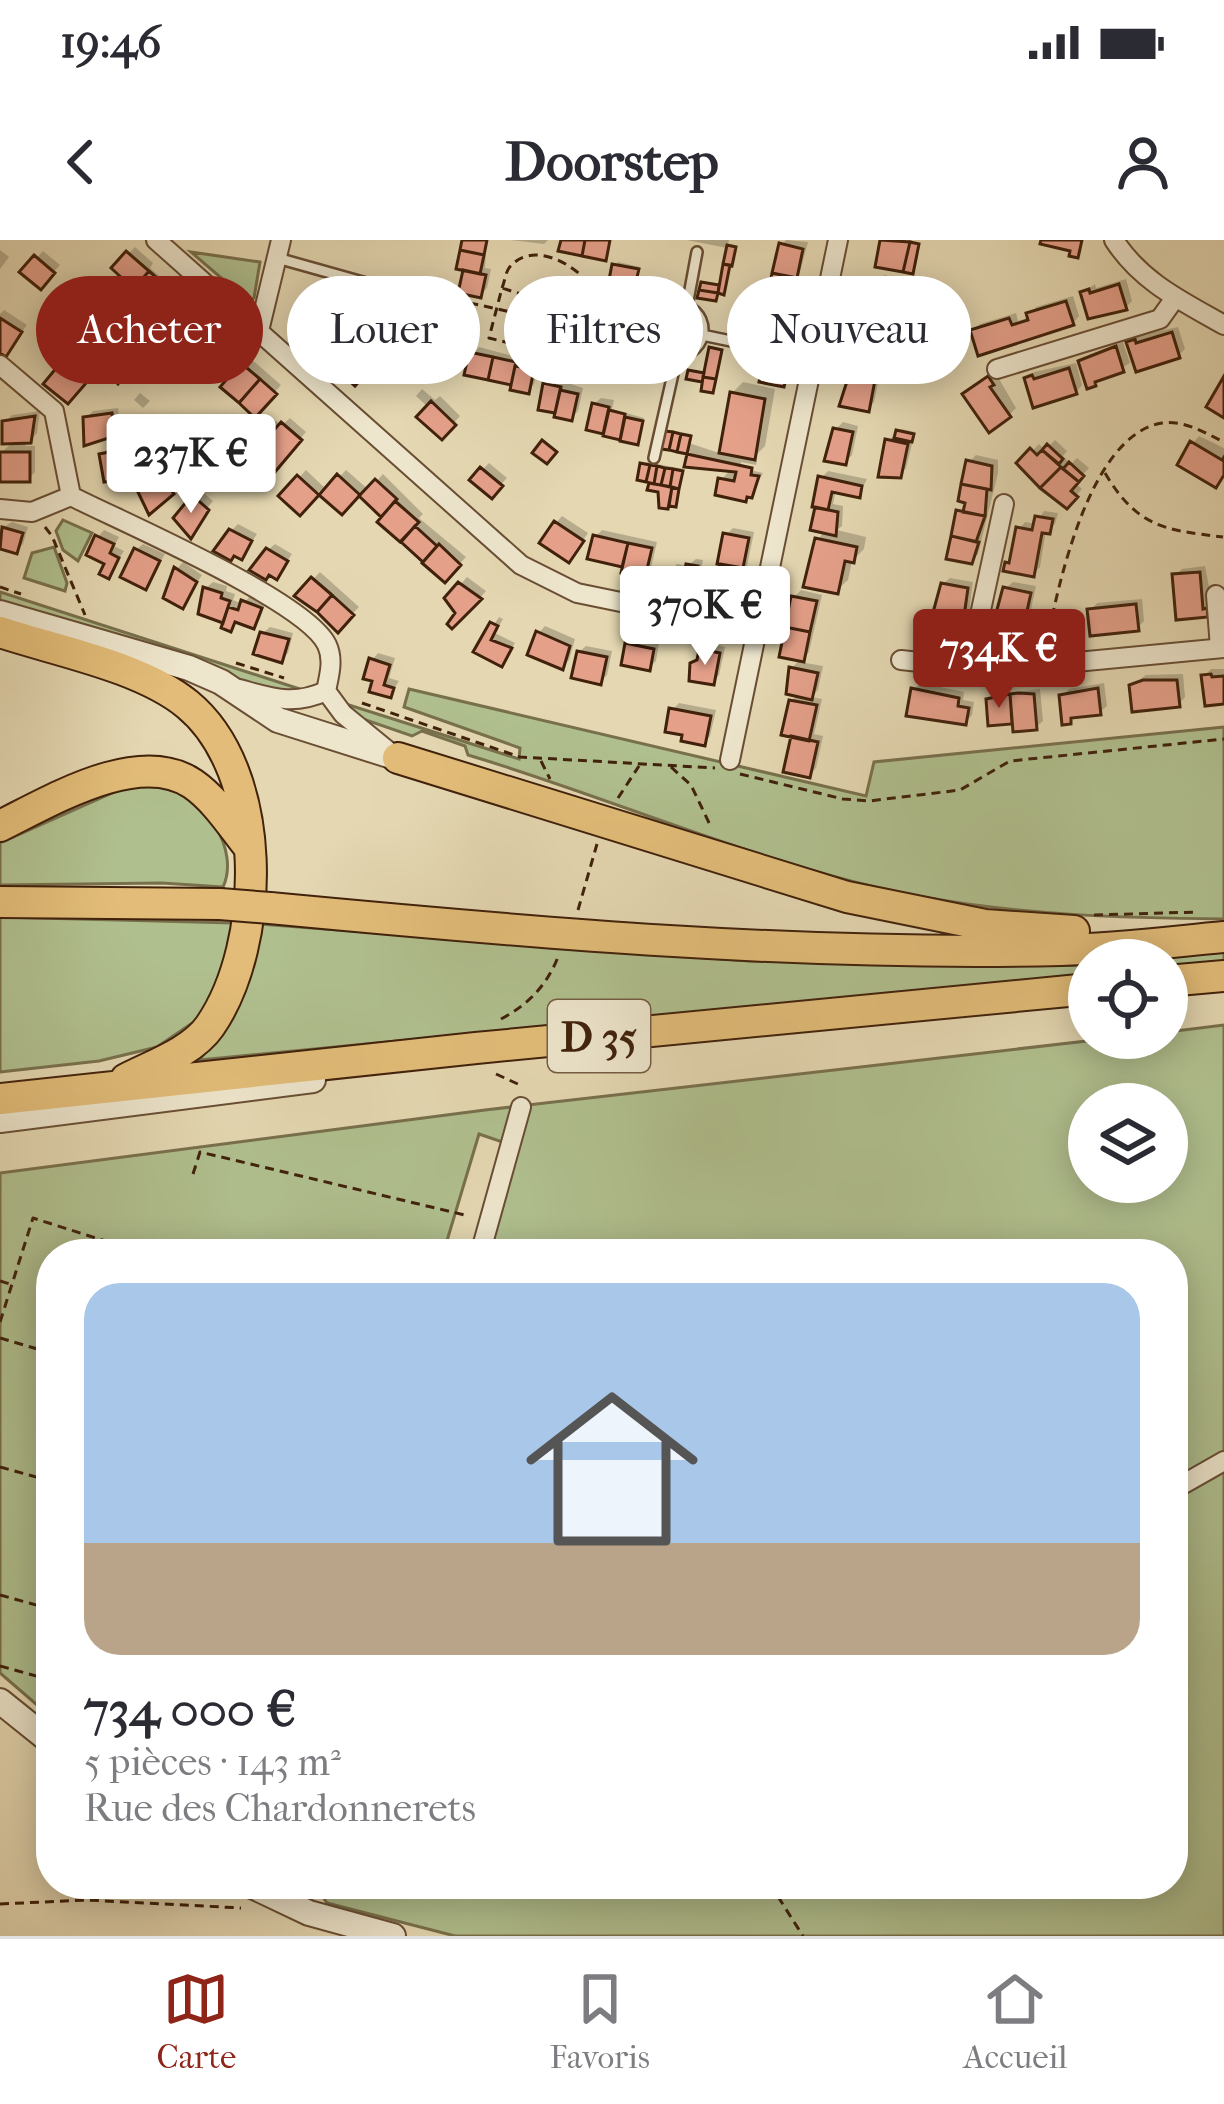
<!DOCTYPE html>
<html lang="fr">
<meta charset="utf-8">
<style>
body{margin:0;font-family:"IM FELL French Canon",serif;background:#f2f2f3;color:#2b2b33;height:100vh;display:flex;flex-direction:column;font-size:45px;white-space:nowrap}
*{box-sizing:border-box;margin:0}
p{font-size:39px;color:#7c7c81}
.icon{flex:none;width:66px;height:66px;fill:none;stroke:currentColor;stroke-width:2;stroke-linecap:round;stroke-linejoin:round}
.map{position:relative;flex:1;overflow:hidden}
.panel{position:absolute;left:36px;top:999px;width:1152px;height:660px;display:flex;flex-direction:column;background:#fff;border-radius:48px;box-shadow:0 6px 30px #0003}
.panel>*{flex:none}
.banner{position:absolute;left:36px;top:36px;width:1152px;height:108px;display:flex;gap:24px}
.buttons{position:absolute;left:1068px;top:699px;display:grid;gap:24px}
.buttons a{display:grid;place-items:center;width:120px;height:120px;border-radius:50%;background:#fff;box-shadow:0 6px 30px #0003;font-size:60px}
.price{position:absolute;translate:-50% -102px;padding:0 27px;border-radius:12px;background:#fff;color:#222;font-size:39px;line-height:78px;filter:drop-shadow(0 3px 6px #0008)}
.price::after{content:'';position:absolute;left:50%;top:72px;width:36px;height:27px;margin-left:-18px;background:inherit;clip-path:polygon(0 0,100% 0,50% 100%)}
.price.active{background:#8f2418;color:#fff}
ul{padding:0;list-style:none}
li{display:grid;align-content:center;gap:24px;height:636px;padding:0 48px}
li+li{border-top:3px solid #e1e1e2}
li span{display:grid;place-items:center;height:372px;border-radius:36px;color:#555}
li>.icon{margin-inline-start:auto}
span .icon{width:216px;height:216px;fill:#fffc;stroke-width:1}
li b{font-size:51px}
.tag{padding:0 42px;border-radius:54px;background:#fff;box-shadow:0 6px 30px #0003;font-size:42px;line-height:108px}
.tag.active{background:#8f2418;color:#fff}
.status{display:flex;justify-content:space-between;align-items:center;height:84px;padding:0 60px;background:#fff;direction:ltr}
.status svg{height:33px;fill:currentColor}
header{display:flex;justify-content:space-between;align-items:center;height:156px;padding:0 48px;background:#fff;font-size:54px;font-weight:800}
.dock{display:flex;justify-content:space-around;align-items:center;height:168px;border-top:3px solid #e1e1e2;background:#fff;font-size:33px;color:#7c7c81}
.dock a{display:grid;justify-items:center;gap:6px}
.dock .active{color:#8f2418}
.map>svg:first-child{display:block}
.green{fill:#b0bf8e;stroke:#78704c;stroke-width:3;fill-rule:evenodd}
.shadow{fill:#0003}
.building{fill:#e5a08a;stroke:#40210b;stroke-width:3}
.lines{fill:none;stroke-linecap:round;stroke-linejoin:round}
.service-casing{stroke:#694e34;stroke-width:14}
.minor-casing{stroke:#694e34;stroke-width:22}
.tertiary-casing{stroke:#694e34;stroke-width:28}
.primary-casing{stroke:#40210b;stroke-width:34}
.path{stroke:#40210b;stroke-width:3;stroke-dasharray:9 6;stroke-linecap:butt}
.service{stroke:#ede5cc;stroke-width:9}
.minor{stroke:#ede5cc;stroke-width:18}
.tertiary{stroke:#ede5cc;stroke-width:24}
.primary{stroke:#e2bc78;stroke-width:30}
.primary-bridge-casing{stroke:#40210b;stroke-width:34;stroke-linecap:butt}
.primary-bridge{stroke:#e2bc78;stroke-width:30}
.labels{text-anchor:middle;stroke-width:12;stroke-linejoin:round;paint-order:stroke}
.shield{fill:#ede5cc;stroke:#745c45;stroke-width:3}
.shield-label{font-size:42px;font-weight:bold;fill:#40210b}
</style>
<div class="status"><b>19:46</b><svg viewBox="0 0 49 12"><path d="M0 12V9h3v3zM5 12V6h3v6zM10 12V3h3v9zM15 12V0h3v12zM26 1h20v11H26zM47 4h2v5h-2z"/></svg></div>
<header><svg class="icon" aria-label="back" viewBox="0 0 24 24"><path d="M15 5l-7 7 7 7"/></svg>Doorstep<svg class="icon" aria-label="person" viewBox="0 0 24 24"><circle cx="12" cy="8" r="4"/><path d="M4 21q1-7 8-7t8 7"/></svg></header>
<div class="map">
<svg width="1224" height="1696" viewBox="0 0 1224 1696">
<rect width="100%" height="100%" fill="#e4d7b1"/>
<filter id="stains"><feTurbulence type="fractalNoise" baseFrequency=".00167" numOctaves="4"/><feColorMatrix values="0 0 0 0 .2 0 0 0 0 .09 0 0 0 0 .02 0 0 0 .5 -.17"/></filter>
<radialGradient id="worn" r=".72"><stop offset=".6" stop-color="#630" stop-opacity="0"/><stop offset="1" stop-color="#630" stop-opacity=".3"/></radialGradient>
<path class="green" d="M191 12 260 22 254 58 248 61Z
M63 280 92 293 78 321 63 310 56 291Z
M54 307 67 343 65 351 24 338 32 313Z
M0 352 306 451 293 457 0 363Z
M409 449 866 556 874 522 1224 487V679C1123 678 1023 675 923 657 767 628 619 560 468 515L465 506 422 491 412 496 357 477 346 464 519 519 520 508 404 467Z
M128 546C141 546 155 544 168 547 206 557 240 611 223 647L162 643 0 645V603Z
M0 677 234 683 225 724 204 775 157 807 99 821 0 832Z
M259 684 749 721 1097 719 1224 709V722L1167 728V720H1089V735L199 820 226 788Z
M1224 785V1696H455L327 1663 314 1644H1173V1014H482L511 905 479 894 443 1014H51V1477L0 1433V933L485 870 1113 798H1167V792ZM1089 864H1167V942H1089Z"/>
<path class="shadow" d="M465 0H487L485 28 491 29 487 48 480 55 466 28Z
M511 0H548L544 4Z
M687 0H729L727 8Z
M786 0 808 2 792 61 797 62 792 88 785 95 782 5Z
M135 7 153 23 150 28 165 41 152 57 115 28Z
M0 10 9 17 0 29Z
M43 11 60 25 41 46 24 32Z
M618 22 640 27 631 52 615 75 605 40Z
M884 35 911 41 905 70 920 73 917 87 934 91 918 112 891 81 893 72 877 42Z
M1126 39 1132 61 1126 67 1083 53 1095 44 1096 48Z
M1073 56 1079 76 1073 83 973 91 980 84 1016 73 1018 81 1030 77 1036 67Z
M170 58 189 74 170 95 155 82 146 84Z
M455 66 471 74 466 101 459 108 440 89Z
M312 68 342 94 325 113 294 87Z
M4 70 27 85 6 114 0 110V74Z
M601 83 621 87 615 132 609 139 587 134 594 90Z
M1178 87 1185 109 1178 116 1130 103 1136 96Z
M227 99 240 110 217 135 204 124Z
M352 101 374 121 355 141 333 122Z
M848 101 869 105 864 131 880 134 874 162 868 169 842 164 852 132 842 108Z
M1123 102 1130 123 1095 144 1082 122 1089 115Z
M479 107 539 123 534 144 528 150 515 143 468 133 472 114Z
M110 111 115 115 111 120 124 132 118 140 100 123Z
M773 114 794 119 790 137 783 144 767 121Z
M71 117 91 134 74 154 64 123Z
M250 118 281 145 255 174 224 147Z
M1076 123 1082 145 1076 152 1027 139 1034 132Z
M995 132 1016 168 1009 175 973 148Z
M553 138 583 148 578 171 572 177 546 145Z
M743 142 775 149 765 206 751 220 757 221 756 225 741 222V228L763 233 751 255 721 240 732 228 688 225 690 212 665 206 670 190 691 194 689 203 722 214 732 153Z
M422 149 435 160 440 156 460 176 442 196 429 168 416 156Z
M140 153 150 161 143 168 134 160Z
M601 158 614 160 612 169 644 178 637 202 589 188 594 164Z
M118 168 120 186 114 193 86 178 93 171Z
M40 171 37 193 25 206H35V232L28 239 1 213 14 201 5 182 12 175Z
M290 178 306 192 268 235 265 205 259 199 276 181 281 186Z
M843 182 858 186 852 215 845 222 836 189Z
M901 189 915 192 906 228 900 235 888 201Z
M1199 196 1224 208V235L1216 244 1193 203Z
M1055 200 1067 211 1063 216 1071 224 1077 218 1089 228 1075 243 1082 249 1067 265 1021 223 1039 204 1045 210Z
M136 203 140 228 133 235 102 215 108 208Z
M976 215 998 220V233L978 314 971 321 959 272 970 261 969 222Z
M646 222 684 229 675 264 662 265 660 250 651 248Z
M489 223 507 238 491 255 473 240Z
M169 230 179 245 150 270 147 244Z
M306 230 327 250 346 230 369 250 383 234 423 274 419 278 466 317 445 339 381 281 386 277 359 253 342 271 319 251 300 272 282 256Z
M828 231 867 239 859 255 836 250 833 264 843 266 842 286 837 290 866 297 864 309 852 321 848 340 837 350 818 300 825 290 821 238Z
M201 251 213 261 203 273 207 276 191 294 177 278Z
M1044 271 1058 273 1055 284 1046 290 1040 327 1033 334 1007 329 1019 289 1025 282 1036 284Z
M562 276 588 293 575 312 556 283Z
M12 282 28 287 23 304 16 311 0 306V289Z
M238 284 257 294 242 316 231 291Z
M733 288 754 292 742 351 735 358 726 295Z
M104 290 119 297 114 306 124 311 108 335V323L98 297Z
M602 290 657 302 651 328 644 335 626 325 591 317 596 296Z
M143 304 165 314 146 346 136 310Z
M275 304 292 314 277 336 268 310Z
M696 319 703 320 698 344 691 350 670 331 677 324 688 326Z
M183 322 202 335 183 365 177 329Z
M1205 326 1213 367 1207 374 1175 335 1182 329Z
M320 332 359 367 338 389 298 355Z
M467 337 486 351 462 378 448 359Z
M950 338 973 342 967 388 960 394 943 344Z
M213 342 227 346 226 351 235 354 233 360 243 364 251 355 266 361 260 379 254 385 239 380 230 389 206 348Z
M1013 342 1036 346 1027 388 1020 395 1006 348Z
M801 350 822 355 809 412 800 422 823 426 818 450 811 457 822 459 814 494 823 496 816 528 809 535 794 494 791 461 799 454 792 428 801 418 794 357Z
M1142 359 1144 381 1137 388 1091 370 1097 363Z
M499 377 503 379 495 393 515 403 501 423 477 411Z
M545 386 575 399 569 420 562 427 539 393Z
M270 387 293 393 288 413 281 420 263 393Z
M635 398 659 403 656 421 649 428 628 404Z
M708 404 725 407 719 435 713 442 692 424Z
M586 406 612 411 607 435 600 442 579 412Z
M378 413 395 418 389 438 399 441 390 455 373 450 372 420Z
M1211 429H1224V461L1204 436Z
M1183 434 1185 457 1179 464 1132 446 1146 435Z
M920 443 964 452 963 460 974 462 972 475 965 482 914 450Z
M1104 443 1107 466 1100 472 1076 475 1070 481 1062 456 1069 449Z
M1040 449 1043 481 1036 487 1015 481 991 483 989 461 996 454Z
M679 463 716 470 710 496 704 503 672 470Z"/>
<path class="building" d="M462 0H487L484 15 460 10Z
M561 0H585L582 16 558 11Z
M585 0H610L606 21 582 16Z
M880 0 910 2 903 32 875 27Z
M1041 0H1082L1078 18 1069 16 1070 11 1040 4Z
M910 2 919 4 913 34 903 32Z
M779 3 803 9 797 38 772 33Z
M727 5 736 7 732 26 723 24Z
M460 10 484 15 480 34 456 29Z
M126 11 149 31 134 49 111 28Z
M34 15 55 33 41 50 19 32Z
M612 24 639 29 635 45 609 40Z
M723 24 730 25 724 55 718 53Z
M463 30 486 35 481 58 458 53Z
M149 31 165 45 152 61 135 47Z
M772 33 797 38 787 67 766 63Z
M603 38 629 44 625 62 599 57Z
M875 41 906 47 900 76 869 69Z
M701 42 719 45 718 53 699 50Z
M1119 44 1127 70 1088 79 1080 52 1089 49 1090 53Z
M699 50 718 53 716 61 697 58Z
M594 55 620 61 616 78 590 73Z
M1066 61 1074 85 978 116 970 90 1009 78 1012 85 1028 80 1026 73Z
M162 62 185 82 170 99 155 85 150 91 142 84Z
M767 63 792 68 786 98 761 93Z
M396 66 411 77 406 84 391 73Z
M444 71 470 77 466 94 441 89Z
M303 72 338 102 325 117 290 87Z
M391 73 406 84 402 90 386 79Z
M890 74 915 79 912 93 929 97 928 104 921 102 919 115 887 109 893 84 887 83Z
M0 78 22 92 6 117 0 113Z
M386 79 402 90 396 97 381 86Z
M66 83 87 103 81 111 58 91Z
M381 86 396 97 391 104 376 93Z
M437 88 464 94 460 111 434 106Z
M592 88 615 94 611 116 586 111Z
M1172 92 1180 118 1136 132 1126 102 1135 99 1136 103Z
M376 93 391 104 386 111 371 99Z
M371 99 386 111 381 118 366 106Z
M218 103 236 118 217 139 200 124Z
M343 106 370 129 355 146 329 122Z
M839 106 864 112 859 137 842 133 844 122 839 121Z
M1116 106 1124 132 1095 142 1096 146 1087 149 1078 121Z
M709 107 722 110 716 139 703 137Z
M106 111 115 119 105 131 96 123Z
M469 112 493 117 488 140 464 135Z
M589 112 615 117 610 142 584 136Z
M493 117 516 122 511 145 488 140Z
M764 119 789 125 784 147 759 142Z
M62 121 87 142 68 164 43 144Z
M241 123 260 139 239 163 220 147Z
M111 125 124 136 118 144 105 132Z
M515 126 534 129 529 154 510 150Z
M1069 128 1077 154 1033 168 1024 138 1032 135 1034 139Z
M688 130 704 133 702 142 686 139Z
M849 135 875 140 869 172 839 166Z
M988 136 994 145 990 147 1011 177 989 193 962 154Z
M1224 136V178L1206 167Z
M703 137 716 139 713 153 701 151Z
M260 139 277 154 255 178 239 163Z
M543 143 561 147 555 173 538 170Z
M560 150 578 154 572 181 554 177Z
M730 152 765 159 755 220 719 213Z
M431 161 456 185 442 200 416 177Z
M592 163 609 167 603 194 586 190Z
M609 170 625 174 620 200 603 196Z
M112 173 115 196 84 206 83 177Z
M35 176 31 203 2 204V181Z
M625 177 643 181 638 205 620 201Z
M281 182 302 200 269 239 247 220 261 205 255 199 267 185 273 191Z
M833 188 853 192 846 225 824 221Z
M896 190 914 194 912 202 894 198Z
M665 191 673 192 669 210 661 209Z
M673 192 681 194 677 212 669 210Z
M681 194 691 196 687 214 677 212Z
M885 199 908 204 901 238 878 237Z
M542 200 557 212 547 224 532 213Z
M1190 201 1222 220 1224 217V235L1216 248 1177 225Z
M1047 204 1063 219 1059 224 1042 210Z
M130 208 135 238 104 242 99 214Z
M1030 208 1037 215 1042 210 1061 227 1040 248 1016 223Z
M0 212H30V242H0Z
M687 214 752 228 751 235 759 236 752 258 747 257 746 262 715 255 718 238 734 241 736 232 684 227Z
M966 220 992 226 991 250 961 244Z
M1069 222 1084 236 1079 242 1063 229Z
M640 223 650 225 646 242 637 240Z
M650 225 657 226 654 244 646 242Z
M657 226 665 228 661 245 654 244Z
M480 227 503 246 492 259 469 240Z
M1061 227 1079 242 1071 251 1078 257 1067 269 1040 248Z
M665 228 673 229 670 247 661 245Z
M673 229 683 231 679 249 670 247Z
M337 234 360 255 342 275 319 255Z
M161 235 174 254 149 275 137 250Z
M297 235 319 255 300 276 278 256Z
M818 236 862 246 860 258 832 252 828 270 812 267Z
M375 239 397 259 381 277 359 256Z
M649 243 672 247 668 269 659 268 658 252 647 250Z
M961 244 987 249 985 276 963 272 965 263 958 261Z
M672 247 679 249 676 267 669 266Z
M192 255 209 270 191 299 173 278Z
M395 261 419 282 400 302 377 282Z
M815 267 838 272 836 296 810 290Z
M956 270 985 276 976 302 951 296Z
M1035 276 1053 279 1050 294 1042 293 1034 337 1003 331 1005 322 1009 323 1016 287 1032 290Z
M554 281 584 301 569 323 539 303Z
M415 286 437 306 423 322 401 302Z
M2 287 23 293 17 314 0 309Z
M229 289 252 301 242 320 234 316 231 321 213 311Z
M723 293 749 298 743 328 717 324Z
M95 295 114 304 110 313 119 318 109 339 99 334 104 324 86 315Z
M593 295 628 303 622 327 587 319Z
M951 296 979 302 972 324 946 319Z
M815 298 857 307 854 323 845 321 838 354 803 347Z
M628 303 652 308 645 338 621 333Z
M439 304 461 325 445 343 422 323Z
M134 308 160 321 146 350 120 337Z
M266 308 288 321 277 340 269 335 266 340 249 330Z
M686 324 698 326 692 354 664 348 668 329 684 333Z
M720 324 743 328 736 361 713 357Z
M174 327 197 342 183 369 163 358Z
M1200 332 1203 369 1207 368 1208 377 1176 380 1172 334Z
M311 337 332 355 317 372 294 356Z
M458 342 482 359 452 389 447 384 455 373 444 358Z
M941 343 968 348 961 398 928 391Z
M203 347 222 353 221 358 230 361 223 383 198 374Z
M1003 347 1031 353 1021 398 991 392Z
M332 355 354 375 338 393 317 372Z
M791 356 817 361 810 392 785 387Z
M241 360 262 368 254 389 235 382 231 392 221 388 228 367 238 370Z
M1136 364 1139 391 1090 396 1087 369Z
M490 382 498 386 491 400 512 408 502 427 473 412Z
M785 387 810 392 804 422 779 417Z
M536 391 570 406 563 430 527 415Z
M260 392 289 399 282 423 253 414Z
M625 403 654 409 650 431 621 425Z
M699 409 720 413 714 445 689 441 690 423 697 420Z
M577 411 607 417 601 445 571 438Z
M369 418 390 425 384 445 394 448 391 458 369 452 372 441 363 439Z
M789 427 818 433 812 460 786 454Z
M1211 434 1212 437 1224 436V464L1205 466 1201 435Z
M1143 440H1177L1180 467 1132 472 1129 445Z
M911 448 959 458 958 466 969 468 966 485 906 476Z
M1098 448 1101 475 1071 478V484L1062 485 1059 455Z
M1019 453 1034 454 1037 490 1013 492 1010 454Z
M1010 454 1012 484 988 486 986 459Z
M789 460 817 465 809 501 781 495Z
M669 468 711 476 705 506 681 501 682 495 665 492Z
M791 496 818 502 810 538 783 532Z"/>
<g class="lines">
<g class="service-casing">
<path id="service" d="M277 18 377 46 384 58 365 88 344 73
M651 90a26 26 0 1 1 52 0a26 26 0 1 1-52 0Z
M687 66 697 12
M702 95 813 118
M654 218 677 116"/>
</g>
<g class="minor-casing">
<path id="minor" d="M156 0 521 325 577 353 757 390
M1114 0C1141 42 1182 61 1224 85
M259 91 281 0
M0 125 54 171 71 256 32 272 0 269
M997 129 1160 79 1175 58
M71 256C122 282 307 361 327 405 334 420 329 436 326 451
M1216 355 1220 408
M901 420 993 430 1224 408
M968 430 1004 264
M239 449C273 458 293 466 326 451
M326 451 343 474 387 510
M730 520 838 0
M480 1014 521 867
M1173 1250 1224 1221"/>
</g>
<g class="tertiary-casing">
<path id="tertiary" d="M0 373 189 428 221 442 278 480 398 518
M0 880 313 840
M0 1461 51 1502
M248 1644 309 1673 393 1696"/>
</g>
<g class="primary-casing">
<path id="primary" d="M0 392C57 411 140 426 187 464 269 531 267 703 210 786 192 812 153 825 126 839
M398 518 847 657 985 685 1074 691
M0 586C51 561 139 507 193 544 216 560 232 586 249 607
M0 662 220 664
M270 668C533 693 796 716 1061 710 1115 709 1170 702 1224 697
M1167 741 1224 736
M0 859 476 808 1089 749"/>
</g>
<path class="path" d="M396 47 525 75 532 57
M502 48C505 41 505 34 509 28 531 0 573 23 589 44L573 119 489 98 502 48C552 64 600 80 652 84
M1105 233C1137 287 1164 290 1223 297
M45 287 52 296 85 375
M0 347 21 354
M1046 406C1058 346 1089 195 1162 183 1185 180 1205 193 1224 202
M236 423 284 438
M362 463 520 517 715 528
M541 521 550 539
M671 527 691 545 711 587
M740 534 843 559 869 561 960 550 1010 521 1224 499
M618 558 639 526
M578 670 597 604
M1094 675 1198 672
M501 779C528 765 547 745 558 717
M496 834 520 845
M193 934 200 912 469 976
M0 1041 10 1044
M0 1082 33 978 146 1014
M0 1098 51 1113
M0 1227 51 1241
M0 1355 51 1369
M0 1426 51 1440
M770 1644 803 1696
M0 1664 87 1660 241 1668"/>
<use href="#service" class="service"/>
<use href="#minor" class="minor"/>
<use href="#tertiary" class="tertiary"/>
<use href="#primary" class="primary"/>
<g class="primary-bridge-casing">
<path id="primary-bridge" d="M220 664 270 668"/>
</g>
<use href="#primary-bridge" class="primary-bridge"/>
</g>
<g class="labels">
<rect class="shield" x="548" y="760" width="102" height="72" rx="9"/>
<g class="shield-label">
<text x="599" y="811">D 35</text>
</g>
</g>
<rect width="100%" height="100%" filter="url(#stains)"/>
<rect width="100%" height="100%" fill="url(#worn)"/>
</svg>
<div class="buttons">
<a><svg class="icon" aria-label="locate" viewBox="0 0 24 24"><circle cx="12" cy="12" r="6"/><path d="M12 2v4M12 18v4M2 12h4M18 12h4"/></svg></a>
<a><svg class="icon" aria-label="layers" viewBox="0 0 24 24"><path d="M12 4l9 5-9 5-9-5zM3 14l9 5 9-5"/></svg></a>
</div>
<b class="price" style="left:191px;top:276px">237K €</b>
<b class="price" style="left:705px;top:428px">370K €</b>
<b class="price active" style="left:999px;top:471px">734K €</b>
<div class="banner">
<a class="tag active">Acheter</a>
<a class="tag">Louer</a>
<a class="tag">Filtres</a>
<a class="tag">Nouveau</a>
</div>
<section class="panel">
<ul>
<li><span style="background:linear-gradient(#a9c7e8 70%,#b9a48a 0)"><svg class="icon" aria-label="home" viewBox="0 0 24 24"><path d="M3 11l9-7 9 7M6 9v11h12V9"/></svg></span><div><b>734 000 €</b><p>5 pièces · 143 m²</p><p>Rue des Chardonnerets</p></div></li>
</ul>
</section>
</div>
<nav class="dock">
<a class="active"><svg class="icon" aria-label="map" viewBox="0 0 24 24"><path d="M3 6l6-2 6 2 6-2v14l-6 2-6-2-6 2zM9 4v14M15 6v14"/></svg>Carte</a>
<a><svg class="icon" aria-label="saved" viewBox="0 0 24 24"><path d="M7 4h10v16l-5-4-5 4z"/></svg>Favoris</a>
<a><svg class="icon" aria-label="home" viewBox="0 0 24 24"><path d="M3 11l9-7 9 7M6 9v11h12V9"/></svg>Accueil</a>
</nav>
